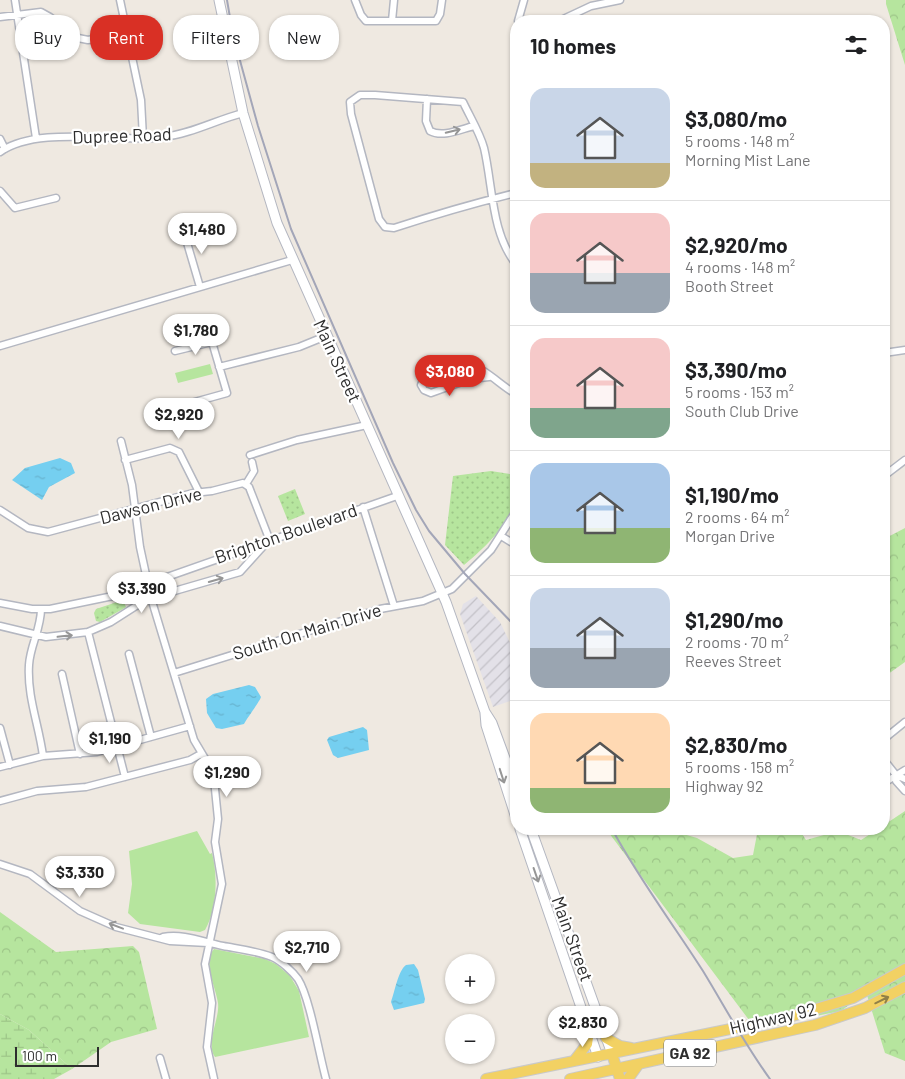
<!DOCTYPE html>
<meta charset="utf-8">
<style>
body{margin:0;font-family:Barlow,sans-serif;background:#f2f2f2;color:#202124;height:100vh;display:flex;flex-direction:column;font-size:19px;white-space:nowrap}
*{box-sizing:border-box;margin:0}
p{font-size:16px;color:#757577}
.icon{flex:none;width:28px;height:28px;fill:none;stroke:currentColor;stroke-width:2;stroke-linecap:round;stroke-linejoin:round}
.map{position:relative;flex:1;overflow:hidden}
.details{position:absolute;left:510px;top:15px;width:380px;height:820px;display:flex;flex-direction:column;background:#fff;border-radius:20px;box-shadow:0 1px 4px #0004}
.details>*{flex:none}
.hud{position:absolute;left:15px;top:15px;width:420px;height:45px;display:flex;gap:10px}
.tools{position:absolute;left:445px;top:954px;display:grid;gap:10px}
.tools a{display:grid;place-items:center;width:50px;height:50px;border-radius:50%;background:#fff;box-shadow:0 1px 4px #0004;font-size:25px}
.scale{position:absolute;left:15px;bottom:12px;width:84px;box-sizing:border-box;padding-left:5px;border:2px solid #2e2e2e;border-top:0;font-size:14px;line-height:18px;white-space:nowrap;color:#2e2e2e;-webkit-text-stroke:4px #fff;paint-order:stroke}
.price{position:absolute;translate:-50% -42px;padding:0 11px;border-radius:18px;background:#fff;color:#222;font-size:16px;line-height:32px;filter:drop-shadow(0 1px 2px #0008)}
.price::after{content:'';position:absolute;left:50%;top:30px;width:15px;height:11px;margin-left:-8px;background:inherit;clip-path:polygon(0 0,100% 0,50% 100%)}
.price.current{background:#d93025;color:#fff}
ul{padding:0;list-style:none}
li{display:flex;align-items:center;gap:15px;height:125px;padding:0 20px}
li+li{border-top:1px solid #e0e0e0}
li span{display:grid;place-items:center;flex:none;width:140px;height:100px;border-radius:15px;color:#555}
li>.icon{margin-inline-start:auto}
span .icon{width:60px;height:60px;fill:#fffc;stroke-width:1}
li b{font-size:21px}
h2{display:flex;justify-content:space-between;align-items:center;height:60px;padding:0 20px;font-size:21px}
.tag{padding:0 18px;border-radius:20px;background:#fff;box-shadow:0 1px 4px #0004;font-size:18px;line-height:45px}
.tag.current{background:#d93025;color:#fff}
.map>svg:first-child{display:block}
.industrial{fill:url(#industrial-furrows)}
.grass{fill:#b6e59e}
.forest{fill:url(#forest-crowns)}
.wetland{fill:url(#wetland-marsh)}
.park{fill:url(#park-dots)}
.water{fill:url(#water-ripples)}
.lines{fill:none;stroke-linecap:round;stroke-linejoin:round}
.street-casing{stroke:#b4b7c1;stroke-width:9}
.secondary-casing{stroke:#b4b7c1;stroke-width:11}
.primary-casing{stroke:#c9c9c9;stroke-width:12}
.street{stroke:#fff;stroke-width:6}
.secondary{stroke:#fff;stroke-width:9}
.primary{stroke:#f2d163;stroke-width:10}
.rail{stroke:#a3a6b8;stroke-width:2}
.oneway{stroke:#969696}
.oneway2{stroke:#908048}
.labels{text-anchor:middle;stroke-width:4.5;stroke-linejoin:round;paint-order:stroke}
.shield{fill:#fff;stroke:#6d6d6d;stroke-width:1}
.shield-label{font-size:16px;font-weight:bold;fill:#2e2e2e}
.street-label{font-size:18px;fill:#2e2e2e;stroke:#fff}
</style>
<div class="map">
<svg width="905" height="1079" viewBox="0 0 905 1079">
<defs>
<pattern id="industrial-furrows" width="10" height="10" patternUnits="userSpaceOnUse" patternTransform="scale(1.25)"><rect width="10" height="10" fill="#e3e1e8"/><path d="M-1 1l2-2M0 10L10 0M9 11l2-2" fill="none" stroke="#c3c1c7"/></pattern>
<pattern id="forest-crowns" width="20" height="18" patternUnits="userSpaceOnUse" patternTransform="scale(1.25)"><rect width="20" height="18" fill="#b6e59e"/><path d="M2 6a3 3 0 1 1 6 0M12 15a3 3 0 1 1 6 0" fill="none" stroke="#9dc588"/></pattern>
<pattern id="wetland-marsh" width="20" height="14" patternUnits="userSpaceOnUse" patternTransform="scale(1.25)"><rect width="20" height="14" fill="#b6e59e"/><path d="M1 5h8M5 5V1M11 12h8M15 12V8" fill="none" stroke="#9dc588"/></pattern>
<pattern id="park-dots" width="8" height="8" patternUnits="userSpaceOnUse" patternTransform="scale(1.25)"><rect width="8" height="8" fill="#b6e59e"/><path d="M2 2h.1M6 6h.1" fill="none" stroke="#9dc588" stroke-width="1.8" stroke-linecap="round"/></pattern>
<pattern id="water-ripples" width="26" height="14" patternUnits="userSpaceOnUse" patternTransform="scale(1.25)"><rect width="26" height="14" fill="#75cff0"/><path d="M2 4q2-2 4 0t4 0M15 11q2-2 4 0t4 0" fill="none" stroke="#66b2ce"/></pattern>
</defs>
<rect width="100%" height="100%" fill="#efe9e1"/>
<path class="industrial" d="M476 596 500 622 516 655V699L493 707 460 614 463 604Z"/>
<path class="grass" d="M210 364 213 374 178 383 175 373Z
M197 831 210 854 212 853C218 876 217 910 205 930L200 932 140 924 128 913 132 884 129 851Z
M214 949 265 959 276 964 290 976 299 991 309 1037 215 1057C205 1043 220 1019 218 1003 216 988 202 961 214 949Z"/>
<path class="forest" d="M886 0H905V65L886 4Z
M905 528V662L884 677V539Z
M905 811V1061L885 1053 866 992 841 1011 755 1028 606 829H666L697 838 733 858 753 855 758 829H799L806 840 838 831 861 840 878 829H884V825Z
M0 912 56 952 133 946 139 952 157 1029 111 1042 72 1069 29 1030 0 1014Z"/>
<path class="wetland" d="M0 1014 29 1030 72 1069 54 1079H0Z"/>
<path class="park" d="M491 471 516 475C516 483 518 492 516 499 511 523 482 550 464 565L445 545 453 476Z
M295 489 305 514 288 521 278 496Z
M123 600 126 607 123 609 100 622 96 621 94 613 96 609Z"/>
<path class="water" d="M60 458 71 463 75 473 49 487 42 500 12 480 25 468Z
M249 685 255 687 261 697C260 701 247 718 244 724L222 729 216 728 207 713 206 699 213 694Z
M363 727 367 730 369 750 338 758 333 755 327 740 329 737Z
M414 964 418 970 425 999 424 1003 394 1010 391 1002C395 991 398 971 406 965Z"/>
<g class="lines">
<g class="street-casing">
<path id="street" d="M15 0 36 138
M120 0 141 100 143 138
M355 0 361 15 366 21H436L440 14 442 0
M0 17 41 12 50 17 78 38 88 40 127 33
M392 21 394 0
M518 21 524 0
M559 21 591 6 620 0
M427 99 426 121 430 131C443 138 461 129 474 126
M0 139 5 149
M0 152C38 125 116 143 163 137 191 134 216 120 243 113
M0 191 15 208 56 198
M516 193C475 203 434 215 394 228L385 227 379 219 351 114 350 102 360 95H375L463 102C470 117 480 133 484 148 493 186 491 233 516 264
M183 229 200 287
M0 346 292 260
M175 351 212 342 227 393 191 403
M884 353 905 350
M219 367 299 347 326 336
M489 377 470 379 431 393 424 390 421 385C424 377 432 376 440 373 448 370 458 365 466 365 481 364 502 387 516 394
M121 441 132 485 140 547 151 598 194 740 210 767 214 779 218 819 215 842 222 884 205 964 212 1003 207 1047 214 1079
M250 455 297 440 367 425
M125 460 170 448 179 452 199 492
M884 476 905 460
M246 484 254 471 252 462
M363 507 394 606
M0 510 28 528 48 532 193 493 212 491 243 483 249 487 270 541
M501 536 516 545
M0 603 32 609H50L113 596 397 496
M41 609C41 629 30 646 29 665 27 697 39 725 43 756
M0 626 46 637 88 632 111 622 147 599 240 572 268 541
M88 632 125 777
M129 654 151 737
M174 673 380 609 423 601 452 589 491 550 516 511
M62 674 80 754
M0 728 10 765
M884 739 905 722
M884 760 896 775 905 779
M0 767 43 756 97 752 190 726
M896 775V781L905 791
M884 783 905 770
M0 801 37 791 86 787 190 760 201 754
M0 864 30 874 80 911 116 927 170 941 208 943
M163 937C183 933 203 942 223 946 239 949 257 951 272 957 281 961 292 971 298 979 310 998 319 1054 326 1079
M160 1058 166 1079"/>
</g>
<g class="secondary-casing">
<path id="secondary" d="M219 0 243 113 277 223 446 602 485 712 492 723 516 788
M485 713 486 725 516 818
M520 829 598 1057
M531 829 612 1054"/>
</g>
<g class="primary-casing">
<path id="primary" d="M606 1038 620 1046 631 1048
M612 1054 620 1079
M574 1061 587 1044 589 1031
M486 1079 789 1017 853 998 905 969
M570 1079 815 1025 865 1008 905 987
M628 1079 638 1065"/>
</g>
<use href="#street" class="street"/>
<use href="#secondary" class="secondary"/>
<use href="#primary" class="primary"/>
<path class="rail" d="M227 0 233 35 258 126 291 229 393 463 416 510 429 531 465 574 516 627
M612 829C639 879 673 924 703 971 725 1007 745 1045 770 1079"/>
</g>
<defs><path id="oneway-shaft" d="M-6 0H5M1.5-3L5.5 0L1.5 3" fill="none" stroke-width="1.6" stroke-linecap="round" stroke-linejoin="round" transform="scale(1.25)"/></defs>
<g class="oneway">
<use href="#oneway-shaft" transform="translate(453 131) rotate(-14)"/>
<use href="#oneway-shaft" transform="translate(216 580) rotate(-16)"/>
<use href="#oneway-shaft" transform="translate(65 636) rotate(-6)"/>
<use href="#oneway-shaft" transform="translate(502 776) rotate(72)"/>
<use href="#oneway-shaft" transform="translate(536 875) rotate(71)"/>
<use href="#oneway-shaft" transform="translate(116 926) rotate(-159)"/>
</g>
<use class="oneway2" href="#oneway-shaft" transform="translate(882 1000) rotate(-26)"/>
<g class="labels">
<rect class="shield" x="664" y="1039.5" width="52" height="27" rx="4"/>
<g class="shield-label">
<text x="690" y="1059">GA 92</text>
</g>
<g class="street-label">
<text transform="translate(122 136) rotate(-2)" y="6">Dupree Road</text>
<text transform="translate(337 361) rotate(65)" y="6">Main Street</text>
<text transform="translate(151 506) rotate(-14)" y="6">Dawson Drive</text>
<text transform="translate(286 534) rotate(-19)" y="6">Brighton Boulevard</text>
<text transform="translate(307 632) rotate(-17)" y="6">South On Main Drive</text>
<text transform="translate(572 939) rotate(70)" y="6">Main Street</text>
<text transform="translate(773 1019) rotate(-13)" y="6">Highway 92</text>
</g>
</g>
</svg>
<div class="tools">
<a>+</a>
<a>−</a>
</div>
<div class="scale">100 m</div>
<b class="price" style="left:202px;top:255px">$1,480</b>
<b class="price" style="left:196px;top:356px">$1,780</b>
<b class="price current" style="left:450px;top:397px">$3,080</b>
<b class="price" style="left:179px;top:440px">$2,920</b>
<b class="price" style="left:142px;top:614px">$3,390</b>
<b class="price" style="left:110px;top:764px">$1,190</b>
<b class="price" style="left:227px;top:798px">$1,290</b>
<b class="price" style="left:80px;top:898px">$3,330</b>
<b class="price" style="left:307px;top:973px">$2,710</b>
<b class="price" style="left:583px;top:1048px">$2,830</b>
<div class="hud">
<a class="tag">Buy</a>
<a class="tag current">Rent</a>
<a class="tag">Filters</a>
<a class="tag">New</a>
</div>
<section class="details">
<h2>10 homes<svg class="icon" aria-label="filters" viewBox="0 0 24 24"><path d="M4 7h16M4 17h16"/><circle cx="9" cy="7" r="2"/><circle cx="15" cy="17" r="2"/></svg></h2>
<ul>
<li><span style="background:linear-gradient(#c9d6e8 75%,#c2b280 0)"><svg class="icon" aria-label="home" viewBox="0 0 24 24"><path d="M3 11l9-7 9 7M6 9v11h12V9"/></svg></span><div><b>$3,080/mo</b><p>5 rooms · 148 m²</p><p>Morning Mist Lane</p></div></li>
<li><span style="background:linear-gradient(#f6c9c9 60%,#9aa5b1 0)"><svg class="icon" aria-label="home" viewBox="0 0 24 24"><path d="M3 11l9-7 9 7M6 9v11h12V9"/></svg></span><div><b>$2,920/mo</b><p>4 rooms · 148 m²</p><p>Booth Street</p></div></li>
<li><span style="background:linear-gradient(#f6c9c9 70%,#7fa58c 0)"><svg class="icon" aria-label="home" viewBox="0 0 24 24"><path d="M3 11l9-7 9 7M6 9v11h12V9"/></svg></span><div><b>$3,390/mo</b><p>5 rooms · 153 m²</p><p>South Club Drive</p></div></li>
<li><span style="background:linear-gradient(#a9c7e8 65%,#8fb573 0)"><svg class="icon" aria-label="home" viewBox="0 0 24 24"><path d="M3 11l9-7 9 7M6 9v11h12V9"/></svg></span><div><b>$1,190/mo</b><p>2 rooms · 64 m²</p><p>Morgan Drive</p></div></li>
<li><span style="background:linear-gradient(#c9d6e8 60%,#9aa5b1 0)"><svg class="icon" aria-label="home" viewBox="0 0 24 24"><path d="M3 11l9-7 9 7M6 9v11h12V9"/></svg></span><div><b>$1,290/mo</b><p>2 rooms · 70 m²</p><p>Reeves Street</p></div></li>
<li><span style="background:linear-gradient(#ffd9b3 75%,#8fb573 0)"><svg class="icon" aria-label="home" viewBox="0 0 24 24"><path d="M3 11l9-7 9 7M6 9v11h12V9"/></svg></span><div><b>$2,830/mo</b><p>5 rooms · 158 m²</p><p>Highway 92</p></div></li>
</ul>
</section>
</div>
